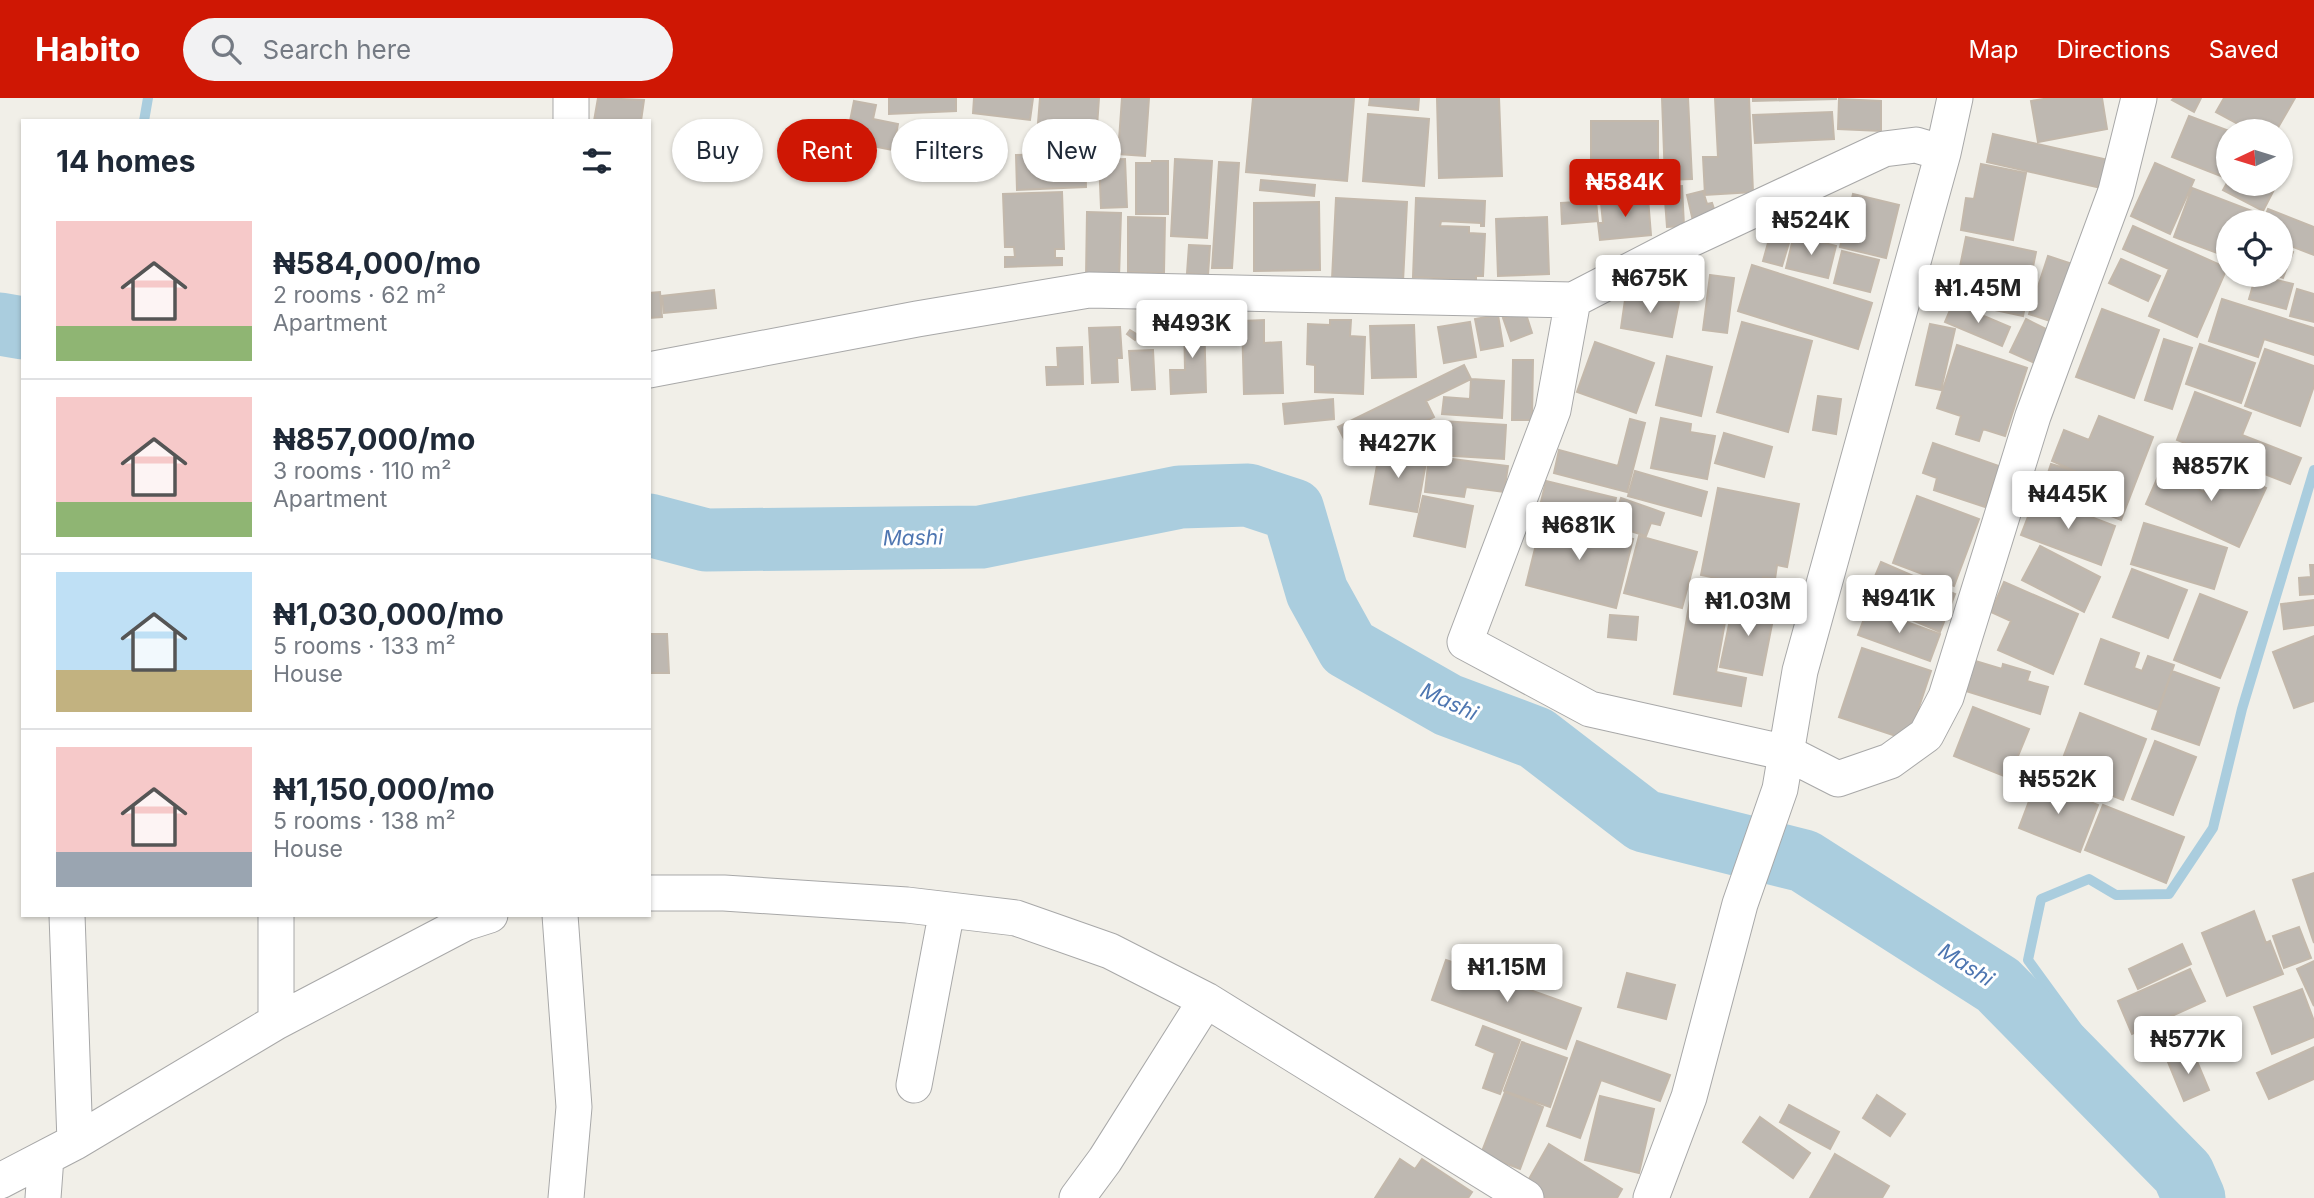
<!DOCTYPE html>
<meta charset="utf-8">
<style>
body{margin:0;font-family:Inter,sans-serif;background:#f2f2f3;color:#1f2937;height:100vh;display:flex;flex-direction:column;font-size:26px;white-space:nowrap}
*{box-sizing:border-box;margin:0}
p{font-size:23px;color:#747a83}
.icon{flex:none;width:38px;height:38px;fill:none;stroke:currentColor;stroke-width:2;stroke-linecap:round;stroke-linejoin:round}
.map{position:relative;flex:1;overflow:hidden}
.drawer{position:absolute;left:21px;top:21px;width:630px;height:798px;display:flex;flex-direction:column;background:#fff;border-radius:0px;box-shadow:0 2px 5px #0004}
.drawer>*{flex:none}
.hud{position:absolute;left:672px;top:21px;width:665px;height:63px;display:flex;gap:14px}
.needle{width:46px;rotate:266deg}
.controls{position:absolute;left:2216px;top:21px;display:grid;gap:14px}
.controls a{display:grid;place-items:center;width:77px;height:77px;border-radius:50%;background:#fff;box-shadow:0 2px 5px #0004;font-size:35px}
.price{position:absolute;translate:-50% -60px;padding:0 16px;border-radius:7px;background:#fff;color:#222;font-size:23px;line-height:46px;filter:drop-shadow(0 2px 4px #0008)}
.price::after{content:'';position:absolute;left:50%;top:42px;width:21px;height:16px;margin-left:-10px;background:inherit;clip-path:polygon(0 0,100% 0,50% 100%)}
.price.current{background:#cf1704;color:#fff}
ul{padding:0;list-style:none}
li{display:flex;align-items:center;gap:21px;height:175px;padding:0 35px}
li+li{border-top:2px solid #e0e1e3}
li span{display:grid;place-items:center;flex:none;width:196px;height:140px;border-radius:0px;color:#555}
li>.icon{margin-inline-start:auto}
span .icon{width:84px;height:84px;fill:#fffc;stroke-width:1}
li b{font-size:30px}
h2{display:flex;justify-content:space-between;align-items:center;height:84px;padding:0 35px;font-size:30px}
.tag{padding:0 24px;border-radius:32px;background:#fff;box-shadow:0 2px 5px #0004;font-size:24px;line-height:63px}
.tag.current{background:#cf1704;color:#fff}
header{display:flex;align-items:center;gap:42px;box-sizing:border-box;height:98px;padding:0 35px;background:#cf1704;color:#fff}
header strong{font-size:33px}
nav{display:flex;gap:38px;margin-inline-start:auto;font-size:24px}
.search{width:490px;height:63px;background:#f2f2f3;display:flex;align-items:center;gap:18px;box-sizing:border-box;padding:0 24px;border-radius:38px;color:#747a83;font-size:26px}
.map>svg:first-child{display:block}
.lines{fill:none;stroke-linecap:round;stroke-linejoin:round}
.stream{stroke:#aacdde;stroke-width:10}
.river{stroke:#aacdde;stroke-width:63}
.building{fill:#beb8b1;stroke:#c3b8ab;stroke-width:2}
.street-casing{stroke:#a8a8a8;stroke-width:37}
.street{stroke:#fff;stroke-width:35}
.labels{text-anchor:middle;stroke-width:6;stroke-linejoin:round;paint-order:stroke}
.water-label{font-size:21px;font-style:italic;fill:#4e76b1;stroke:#fff}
</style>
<header>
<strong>Habito</strong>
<div class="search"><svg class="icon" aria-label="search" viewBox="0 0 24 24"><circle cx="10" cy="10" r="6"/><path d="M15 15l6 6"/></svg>Search here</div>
<nav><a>Map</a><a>Directions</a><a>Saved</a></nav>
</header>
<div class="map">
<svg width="2314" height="1100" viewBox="0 0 2314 1100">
<rect width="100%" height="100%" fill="#f1efe8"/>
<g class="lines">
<path class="stream" d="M144 23 148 0
M2183 1075 2028 862 2041 801 2089 781 2116 797 2169 796 2213 730 2242 611 2314 372"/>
<path class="river" d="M0 226 23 230
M649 427 706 442 981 439 1180 399 1248 397 1293 412 1317 494 1348 550 1448 607 1536 640 1644 723 1804 763 1998 887 2183 1075 2194 1100"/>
</g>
<path class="building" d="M598 0 644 2 641 23H594Z
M889 0H956V13L889 16Z
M974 0H1033L1030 22 973 15Z
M1040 0H1099L1097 29 1038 25Z
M1122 0H1149L1145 58 1118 56Z
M1253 0H1354L1347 83 1246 74Z
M1370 0H1419L1418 12 1369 7Z
M1437 0H1499L1502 78 1439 80Z
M1662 0H1688L1692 81 1665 82Z
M1715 0H1749L1753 94 1705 97 1703 59H1718Z
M1753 0H1836V1L1753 3Z
M2050 0H2102L2107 31 2038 44 2031 3Z
M2174 0H2201L2194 14 2172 2Z
M2224 0H2295L2276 33H2251L2216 14Z
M1839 1 1881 3V33L1838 31Z
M854 3 876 7 873 21 898 26 893 52 846 43Z
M1832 14 1834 41 1755 45 1753 17Z
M1368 16 1429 21 1424 88 1363 83Z
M2189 18 2229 33 2226 80 2172 59Z
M1591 23H1658V93L1591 92Z
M1993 36 2117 64 2110 92 1987 64Z
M1085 55 1086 89 1017 92 1016 57Z
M1125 61 1127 109 1101 110 1099 62Z
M1175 61 1212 63 1207 140 1171 138Z
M2280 62 2288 66 2280 80Z
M1152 63H1168V116H1136V65H1152Z
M1219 64 1239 65 1232 170H1212Z
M2155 65 2194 82 2170 136 2131 118Z
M1981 66 2026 75 2013 142 1961 132 1966 100 1974 101Z
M1261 82 1315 87 1314 98 1260 92Z
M2228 83V86H2277L2263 113 2223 92Z
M1682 88 1684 128 1667 129 1664 89Z
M2192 90 2260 116 2257 124H2228V159L2174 139Z
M1703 93 1707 106 1712 105 1716 117 1693 123 1687 97Z
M1062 94 1064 151H1055V160H1062V167L1005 169V159H1015L1014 149H1005L1003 96Z
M1853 96 1899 107 1886 160 1840 149Z
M1336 100 1407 104 1403 184 1332 181Z
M1416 100 1485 103 1484 128H1481V125L1441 123 1440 128 1469 129V135L1485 136 1483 178H1476V182L1413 179Z
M1648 100 1651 137 1600 142 1598 125H1603L1601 105Z
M1596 103 1598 123 1562 126 1561 105Z
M1319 104 1320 172 1254 173V105Z
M1778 109 1798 115 1782 168 1763 163Z
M2268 111 2314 129V157L2280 144V124H2263Z
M1087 114 1121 115 1119 180 1086 179Z
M1128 119 1165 120 1164 175 1128 174Z
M1547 119 1549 176 1498 178 1496 121Z
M2133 128 2227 170 2197 239 2149 218 2169 171 2123 151Z
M1794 137 1836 148 1828 180 1786 170Z
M1966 139 2036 154 2023 218 1953 203Z
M1189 147 1210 148 1208 177 1187 175Z
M2280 149 2293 154 2283 180 2276 177H2280Z
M1842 153 1879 162 1870 194 1834 185Z
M2048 158 2075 167 2056 225 2029 216Z
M2121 161 2160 178 2148 203 2109 185Z
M1752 167 1872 205 1858 251 1738 213Z
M1710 177 1734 180 1727 235 1703 232Z
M2256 177 2293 186 2286 211 2249 201Z
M2297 191 2314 196V224L2290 218Z
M714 192 716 210 664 215 662 198Z
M660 194 662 219 649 220V195Z
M1626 195 1679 204 1672 239 1621 230Z
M2222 201 2314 230V257L2264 241 2258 259 2209 243Z
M1953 205 2010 229 2002 248 1945 224Z
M2102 211 2159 232 2134 300 2076 279Z
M1525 213 1532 235 1511 243 1503 220Z
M1498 217 1503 248 1481 252 1475 221Z
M1204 219 1206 294 1171 296 1170 272H1185L1184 220Z
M2026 221 2050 233 2035 265 2010 254Z
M1264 222V245L1281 244 1283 295 1244 296 1242 223Z
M1330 222H1351L1350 238 1365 239 1363 296 1315 294V267L1307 266 1308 226 1330 227Z
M1470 224 1476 259 1444 265 1438 229Z
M1742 224 1812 243 1788 334 1717 314Z
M1930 226 1955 231 1941 292 1916 287Z
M1414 227 1416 279 1372 280 1370 228Z
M1120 229 1122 260H1117L1118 284 1092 285 1089 230Z
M1130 232 1138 237 1135 242 1127 236Z
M2164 241 2192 250 2172 311 2145 302Z
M1595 244 1654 265 1636 315 1577 294Z
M2200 246 2255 265 2241 305 2186 286Z
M1957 247 2027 270 2005 338 1983 331 1979 343 1956 336 1961 318 1937 310Z
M1082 249 1083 286 1047 287 1046 269H1058L1057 250Z
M2265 251 2314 268V288L2300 328 2245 308Z
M1153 252 1155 291 1132 292 1129 253Z
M1667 258 1712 269 1701 318 1656 307Z
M1513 262H1533L1532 322H1512Z
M1464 267 1471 281 1426 303 1434 319 1353 359 1338 329Z
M1471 281 1504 283 1502 320 1442 316 1444 299 1470 301Z
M2195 294 2251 315 2242 337 2301 360 2290 386 2177 342Z
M1818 298 1841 301 1836 336 1813 332Z
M1333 301 1334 321 1285 326 1283 306Z
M2099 318 2153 339 2121 422 2064 399 2075 373 2052 363 2064 332 2089 342Z
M1661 320 1691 326 1690 334 1715 338 1707 381 1651 370Z
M1630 321 1645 325 1627 394 1554 375 1559 352 1618 368Z
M1441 323 1506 327 1504 361 1438 357Z
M1724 335 1772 349 1764 379 1715 365Z
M1933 345 1999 368 1985 409 1934 392 1937 380 1923 375Z
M1380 351 1427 359 1417 414 1370 406Z
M1429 358 1508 368 1504 394 1466 389 1464 399 1425 394Z
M2051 366 2071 372 2063 396 2043 390Z
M2216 367 2266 390 2239 449 2146 406 2160 374 2204 394Z
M1635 373 1707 394 1701 418 1628 398Z
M1546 383 1616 400 1610 425 1540 408Z
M1718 390 1799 406 1787 469 1777 467 1775 481 1763 479 1761 489 1701 477Z
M1423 398 1473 408 1465 449 1414 438Z
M1917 398 1979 421 1954 488 1893 465Z
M2036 398 2115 428 2101 467 2021 437Z
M1621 400 1664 415 1660 427 1651 425 1646 438 1612 427Z
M1543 418 1633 441 1616 510 1526 487Z
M2144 425 2227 450 2214 491 2131 466Z
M1639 438 1697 454 1682 510 1624 495Z
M2040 448 2100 479 2084 514 2022 482Z
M1881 464 1955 496 1940 534 1865 502Z
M2310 467H2314V496L2300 497 2299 480 2311 479Z
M2132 471 2187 492 2168 540 2113 519Z
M2004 484 2078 516 2053 576 1998 552 2011 523 1991 514Z
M1691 496 1729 502 1716 574 1746 580 1741 608 1674 596Z
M2200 496 2247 514 2220 580 2174 562Z
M2314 502V527L2284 531 2281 506Z
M1734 503 1775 511 1762 577 1720 569Z
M1868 510 1940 536 1930 563 1858 537Z
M1610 517 1638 519 1636 542 1608 539Z
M649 536H667L669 575H649Z
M2314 538V603L2294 610 2273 554Z
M2101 541 2139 555 2134 570 2142 573 2148 558 2174 567 2158 612 2085 586Z
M1862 550 1931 573 1908 642 1839 619Z
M1972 562 2002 571 2003 566 2030 574 2027 583 2048 589 2040 616 1963 592Z
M2172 573 2219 590 2199 647 2152 631Z
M1973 609 2029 631 2009 680 1954 658Z
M2080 615 2146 641 2123 702 2057 676Z
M2155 643 2196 659 2173 717 2132 701Z
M2037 682 2098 707 2080 754 2019 730Z
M2103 707 2184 739 2166 785 2085 752Z
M2314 775V845L2293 782Z
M2254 813 2266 845 2270 843 2283 876 2227 898 2202 835Z
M2299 829 2311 860 2284 870 2273 838Z
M2182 846 2191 866 2138 891 2129 871Z
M1446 862 1581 910 1566 951 1432 902Z
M2314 863V908L2297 871Z
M2190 871 2205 903 2132 936 2118 903Z
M1627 875 1675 887 1666 921 1618 909Z
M2302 891 2314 923V939L2272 956 2254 909Z
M1483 928 1520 942 1500 996 1483 990 1495 955 1476 947Z
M1577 943 1670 977 1660 1003 1601 982 1580 1040 1547 1028Z
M1522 944 1567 960 1550 1009 1504 993Z
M2314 949V981L2269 1001 2257 975Z
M2193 954 2209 992 2184 1003 2168 964Z
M1505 994 1543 1009 1520 1071 1481 1056Z
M1877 997 1905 1016 1890 1038 1863 1020Z
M1600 998 1654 1011 1639 1075 1585 1062Z
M1789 1007 1839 1034 1830 1051 1780 1024Z
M1760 1019 1810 1055 1793 1080 1743 1044Z
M1549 1046 1622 1091 1617 1100H1545L1525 1088Z
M1835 1056 1889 1088 1882 1100H1810Z
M1400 1061 1415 1071 1422 1061 1472 1094 1468 1100H1375Z"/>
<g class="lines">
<g class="street-casing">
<path id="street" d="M571 23V0
M1573 202 1553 312 1465 544 1590 611 1787 655 1838 681 1890 663 1926 637 1946 599 2033 318 2116 93 2139 0
M649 272 917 221 1089 192 1573 202 1689 142 1884 51 1916 47 1943 55
M649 795H724L907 807 1016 820 1110 853 1206 902 1526 1100
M67 817 75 1044
M560 817 574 1009 566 1100
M276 924V817
M914 987 947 812
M0 1083 75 1044 276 924 465 825 490 817
M43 1100 46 1059
M1077 1100 1105 1062 1206 902
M1651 1100 1689 999 1740 806 1780 691 1800 573 1943 55 1955 0"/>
</g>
<use href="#street" class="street"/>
</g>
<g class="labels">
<g class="water-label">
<text transform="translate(913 440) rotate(-1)" y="7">Mashi</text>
<text transform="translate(1449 604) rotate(25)" y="7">Mashi</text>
<text transform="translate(1966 867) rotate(33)" y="7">Mashi</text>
</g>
</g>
</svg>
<div class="controls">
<a><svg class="needle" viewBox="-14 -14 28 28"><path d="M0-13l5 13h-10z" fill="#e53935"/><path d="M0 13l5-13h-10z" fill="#747a83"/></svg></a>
<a><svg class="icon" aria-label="locate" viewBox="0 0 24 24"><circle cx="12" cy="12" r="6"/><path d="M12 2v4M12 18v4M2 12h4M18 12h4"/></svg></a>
</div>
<b class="price current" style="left:1625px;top:121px">₦584K</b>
<b class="price" style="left:1811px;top:159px">₦524K</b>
<b class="price" style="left:1650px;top:217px">₦675K</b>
<b class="price" style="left:1978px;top:227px">₦1.45M</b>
<b class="price" style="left:1192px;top:262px">₦493K</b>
<b class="price" style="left:1398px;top:382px">₦427K</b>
<b class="price" style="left:2211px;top:405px">₦857K</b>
<b class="price" style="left:2068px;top:433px">₦445K</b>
<b class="price" style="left:1579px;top:464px">₦681K</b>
<b class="price" style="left:1899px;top:537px">₦941K</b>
<b class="price" style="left:1748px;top:540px">₦1.03M</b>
<b class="price" style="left:2058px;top:718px">₦552K</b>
<b class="price" style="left:1507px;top:906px">₦1.15M</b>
<b class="price" style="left:2188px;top:978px">₦577K</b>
<div class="hud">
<a class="tag">Buy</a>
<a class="tag current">Rent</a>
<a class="tag">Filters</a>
<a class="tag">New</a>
</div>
<section class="drawer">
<h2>14 homes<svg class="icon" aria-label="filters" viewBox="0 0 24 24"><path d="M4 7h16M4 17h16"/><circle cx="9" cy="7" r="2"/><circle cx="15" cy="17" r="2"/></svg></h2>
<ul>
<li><span style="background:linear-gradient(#f6c9c9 75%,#8fb573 0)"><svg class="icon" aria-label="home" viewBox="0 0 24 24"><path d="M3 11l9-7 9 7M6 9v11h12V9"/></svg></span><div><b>₦584,000/mo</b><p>2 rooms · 62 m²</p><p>Apartment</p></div></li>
<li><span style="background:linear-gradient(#f6c9c9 75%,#8fb573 0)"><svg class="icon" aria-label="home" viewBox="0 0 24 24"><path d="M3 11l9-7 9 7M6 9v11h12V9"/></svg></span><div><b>₦857,000/mo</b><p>3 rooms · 110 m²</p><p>Apartment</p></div></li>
<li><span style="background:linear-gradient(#bfe0f5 70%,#c2b280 0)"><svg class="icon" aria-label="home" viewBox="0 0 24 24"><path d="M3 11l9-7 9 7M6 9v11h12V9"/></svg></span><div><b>₦1,030,000/mo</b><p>5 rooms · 133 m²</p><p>House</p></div></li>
<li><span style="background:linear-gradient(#f6c9c9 75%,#9aa5b1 0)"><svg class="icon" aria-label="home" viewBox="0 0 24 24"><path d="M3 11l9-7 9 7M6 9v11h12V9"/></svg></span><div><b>₦1,150,000/mo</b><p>5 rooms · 138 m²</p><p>House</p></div></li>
</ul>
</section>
</div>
